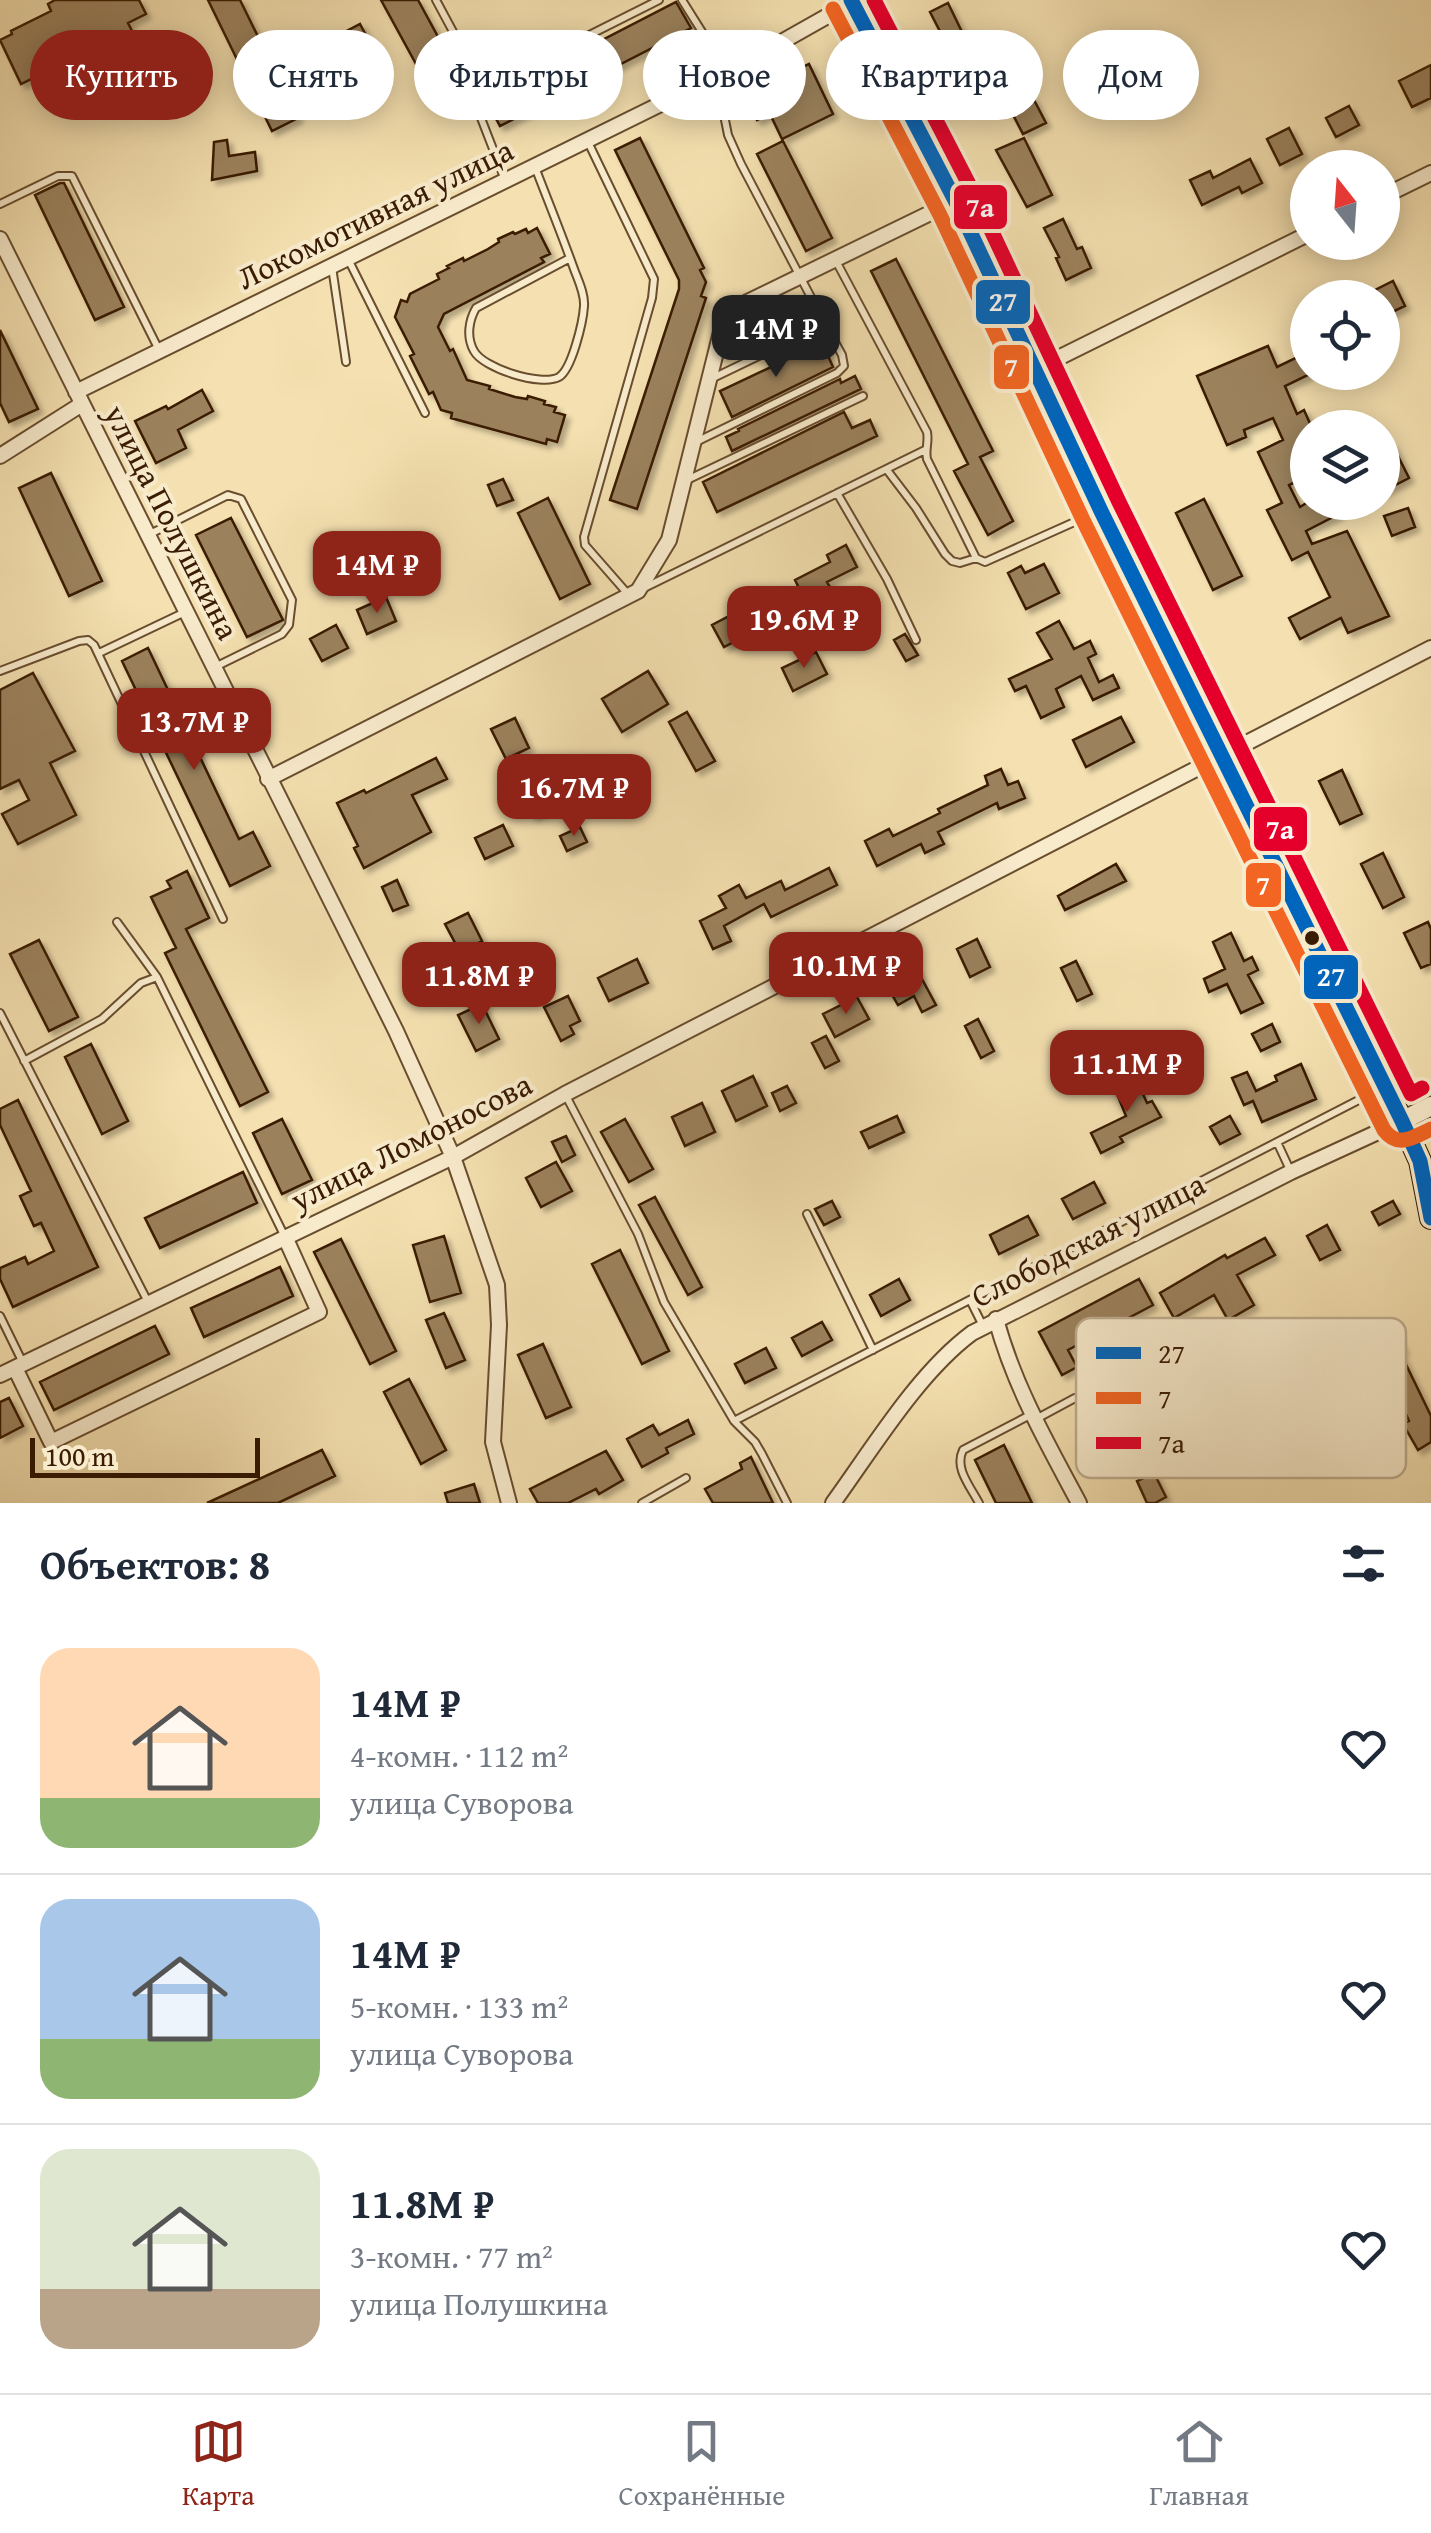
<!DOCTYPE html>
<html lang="ru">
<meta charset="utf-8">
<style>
body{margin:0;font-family:"Gentium Book Plus",serif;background:#f6f6f7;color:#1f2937;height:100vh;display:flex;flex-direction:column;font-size:38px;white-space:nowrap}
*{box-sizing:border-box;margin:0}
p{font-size:32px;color:#747a83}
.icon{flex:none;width:55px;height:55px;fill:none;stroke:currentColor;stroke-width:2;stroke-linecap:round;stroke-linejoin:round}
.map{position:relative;height:1503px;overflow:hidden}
.sheet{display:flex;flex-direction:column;background:#fff;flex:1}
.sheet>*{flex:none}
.guide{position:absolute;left:30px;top:30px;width:1372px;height:90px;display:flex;gap:20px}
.needle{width:65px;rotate:343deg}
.fabs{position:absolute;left:1290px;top:150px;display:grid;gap:20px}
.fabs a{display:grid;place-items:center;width:110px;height:110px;border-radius:50%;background:#fff;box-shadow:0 5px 25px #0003;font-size:50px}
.scale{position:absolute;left:30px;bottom:25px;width:230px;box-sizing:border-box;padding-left:10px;border:5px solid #3a1c03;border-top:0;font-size:28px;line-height:35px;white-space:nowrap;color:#3a1c03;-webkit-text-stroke:8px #f8ebcc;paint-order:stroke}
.price{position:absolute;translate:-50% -85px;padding:0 22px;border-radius:20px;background:#8f2418;color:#fff;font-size:32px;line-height:65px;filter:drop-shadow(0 2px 5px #0008)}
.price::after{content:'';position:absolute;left:50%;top:60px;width:30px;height:22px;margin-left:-15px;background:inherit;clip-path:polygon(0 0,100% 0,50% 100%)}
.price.current{background:#222;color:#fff}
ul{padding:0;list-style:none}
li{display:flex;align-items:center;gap:30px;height:250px;padding:0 40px}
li+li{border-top:2px solid #e0e1e3}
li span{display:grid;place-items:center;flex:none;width:280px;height:200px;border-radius:30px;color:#555}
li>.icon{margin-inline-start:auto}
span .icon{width:120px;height:120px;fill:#fffc;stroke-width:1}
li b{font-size:42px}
h2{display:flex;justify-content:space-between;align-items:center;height:120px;padding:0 40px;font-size:42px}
.chip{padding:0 35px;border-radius:45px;background:#fff;box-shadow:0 5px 25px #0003;font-size:35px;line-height:90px}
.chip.current{background:#8f2418;color:#fff}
.menu{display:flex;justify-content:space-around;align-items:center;height:140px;border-top:2px solid #e0e1e3;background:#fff;font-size:28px;color:#747a83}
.menu a{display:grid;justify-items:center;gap:5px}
.menu .current{color:#8f2418}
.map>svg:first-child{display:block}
.building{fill:#9b825d;stroke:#3a1c03;stroke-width:2.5;filter:url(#shadow)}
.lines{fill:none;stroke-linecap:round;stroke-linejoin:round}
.service-casing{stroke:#684d2e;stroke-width:10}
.minor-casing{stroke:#684d2e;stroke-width:18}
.tertiary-casing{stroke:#684d2e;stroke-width:21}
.primary-casing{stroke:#3a1c03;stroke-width:24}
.service{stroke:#f8ebcc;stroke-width:6}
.minor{stroke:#f8ebcc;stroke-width:14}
.tertiary{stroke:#f8ebcc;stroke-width:18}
.primary{stroke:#f4e0b0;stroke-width:20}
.bus-1-casing{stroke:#f8ebcc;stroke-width:22}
.bus-2-casing{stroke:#f8ebcc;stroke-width:22}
.bus-3-casing{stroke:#f8ebcc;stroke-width:22}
.bus-1{stroke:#0065bd;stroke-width:15}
.bus-2{stroke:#f26522;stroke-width:15}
.bus-3{stroke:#e4002b;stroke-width:15}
.bus-dot{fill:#3a1c03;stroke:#f8ebcc;stroke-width:4}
.labels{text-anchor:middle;stroke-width:8;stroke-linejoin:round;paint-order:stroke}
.street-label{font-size:32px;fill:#3a1c03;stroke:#f8ebcc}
.key{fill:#f8ebcc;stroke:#bfad90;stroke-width:2.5}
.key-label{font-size:28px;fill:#3a1c03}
.line-badge{stroke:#f8ebcc;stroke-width:4}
.badge-label{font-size:28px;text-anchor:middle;font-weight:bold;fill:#fff}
</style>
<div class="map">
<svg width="1431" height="1503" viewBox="0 0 1431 1503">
<defs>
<filter id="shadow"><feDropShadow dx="4.5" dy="4.5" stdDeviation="2.5" flood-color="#0004"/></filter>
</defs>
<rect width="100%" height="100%" fill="#f4e0b0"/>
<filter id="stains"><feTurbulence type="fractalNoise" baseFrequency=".002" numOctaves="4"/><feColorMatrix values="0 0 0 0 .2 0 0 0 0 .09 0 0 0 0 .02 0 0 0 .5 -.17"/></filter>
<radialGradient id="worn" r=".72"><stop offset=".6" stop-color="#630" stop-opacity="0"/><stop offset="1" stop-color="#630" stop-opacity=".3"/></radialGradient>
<path class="building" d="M55 0H139L146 14 128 23 150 66 89 97 73 65 69 67 66 62 21 84 0 40 12 34 11 31 51 11 48 4Z
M208 0H240L298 118 272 131Z
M381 0H418L455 68 427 84Z
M676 2 691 28 500 126 486 100Z
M948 3 962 32 945 41 930 12Z
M360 24 374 50 330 73 323 59 346 48 339 35Z
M809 64 833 114 782 139 770 114 757 120 745 95Z
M1431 65V98L1412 107 1399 81Z
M988 75 994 91 973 100 967 83Z
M1033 98 1046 123 1023 134 1010 109Z
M1349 106 1359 125 1336 137 1326 118Z
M1289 128 1302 154 1280 165 1267 139Z
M640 138 704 268 700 270 706 282 701 296 706 298 637 509 610 500 679 289V280L615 150Z
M1024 138 1052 195 1027 207 996 150Z
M227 140 229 156 255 152 257 171 212 180 214 142Z
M783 141 832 238 806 251 757 154Z
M1250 159 1262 183 1242 193 1239 187 1202 205 1190 180 1210 171 1213 178Z
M60 183H64L124 307 95 320 35 195Z
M1063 219 1077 249 1082 247 1091 268 1066 280 1056 258 1059 257 1044 228Z
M537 228 550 254 541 258 544 262 444 314 438 327 450 351 453 349 467 380 490 386 489 389 515 397 527 399 528 396 545 401 544 404 556 407 554 412 565 415 557 442 547 439 546 444 451 418 452 413 441 410 433 392 429 394 410 356 414 354 395 317 401 300 407 302 410 294 439 279 437 274 449 268 447 266 463 258 464 261 488 249 499 242 498 239 513 232 515 234 526 229 528 233Z
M896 259 993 451 980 457 1013 521 988 535 954 471 968 464 871 271Z
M1393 281 1405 306 1386 315 1382 308V298H1359Z
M798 298 807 319 740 349 732 331 733 327Z
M0 330 38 409 9 422 0 403Z
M822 343 833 367 732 417 720 391Z
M1268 346 1277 367 1308 352V375L1285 386 1297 414 1304 410 1312 428H1308V476L1289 485 1300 507 1308 502H1333L1339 514 1306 531 1312 544 1347 531 1389 616 1348 633 1341 618 1300 639 1289 618 1330 597 1308 552 1292 560 1267 510 1282 503 1258 452 1283 440 1273 418 1244 430 1246 437 1227 445 1197 376Z
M855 376 861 389 732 451 726 437 739 431 738 429 840 379 841 383Z
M202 390 213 411 178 430 186 448 156 463 135 421 166 406 168 409Z
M844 412 852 428 870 420 877 436 717 512 703 482Z
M1392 444 1409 478 1382 492V448Z
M51 473 102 581 69 596 19 488Z
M503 479 513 500 497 506 488 485Z
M548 498 590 584 560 599 518 513Z
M1204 499 1242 576 1213 590 1176 513Z
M1408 508 1415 527 1392 536 1384 516Z
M231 518 283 620 247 637 196 535Z
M846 545 857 567 827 582 831 589 806 602 795 580 830 562 827 555Z
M1044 564 1059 593 1026 609 1008 573 1021 566 1025 573Z
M386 597 396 621 367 634 357 610Z
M733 614 745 636 724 647 712 625Z
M1059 621 1074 649 1090 641 1096 654 1088 658 1099 682 1113 675 1119 688 1093 700 1081 676 1056 689 1064 707 1041 718 1026 686 1015 691 1009 679 1052 659 1037 633Z
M336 625 348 648 322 661 310 639Z
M905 634 918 655 906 661 894 640Z
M148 648 239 839 253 832 270 866 230 886 122 661Z
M816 652 827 674 793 691 782 668Z
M648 671 668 704 622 732 602 699Z
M33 673 75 751 50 763 76 815 18 844 2 814 29 800 19 780 0 789V690Z
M687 712 715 761 696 771 669 722Z
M1121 717 1134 742 1086 767 1073 740Z
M515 718 529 748 506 759 491 729Z
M436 758 447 779 412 795 431 832 364 868 354 848 358 846 337 803 364 790 366 793Z
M1001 769 1008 785 1018 781 1025 798 999 809 997 803 938 832 944 844 925 853 921 844 877 866 865 841 889 829 893 836 940 813 938 809 988 785 985 776Z
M1342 770 1362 814 1340 824 1319 781Z
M546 792 553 807 533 816 526 801Z
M503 825 513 846 485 859 475 838Z
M580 827 587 842 567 851 560 836Z
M1383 853 1404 897 1383 908 1361 864Z
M1116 864 1126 881 1065 910 1058 896Z
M829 868 837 885 771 917 764 904 724 926 731 941 713 949 700 921 726 908 719 896 739 885 746 898 781 881 785 890Z
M187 871 209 918 186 929 268 1092 240 1106 165 953 176 948 151 897 171 888 167 881Z
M397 880 408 905 393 911 382 887Z
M468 913 482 941 460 952 445 924Z
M1428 922 1431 929V964L1421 968 1404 933Z
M1231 933 1244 961 1252 957 1258 970 1248 975 1263 1003 1241 1013 1227 984 1209 992 1204 979 1225 969 1213 942Z
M977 939 990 967 970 977 957 949Z
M39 940 78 1017 49 1031 10 954Z
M637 959 648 983 609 1001 598 978Z
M1076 961 1092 994 1077 1001 1061 968Z
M916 968 936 1005 922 1012 914 996 898 1005 886 984Z
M568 996 580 1021 570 1026 574 1034 561 1041 544 1007Z
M857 997 869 1019 835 1037 823 1014Z
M482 1004 499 1039 476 1051 458 1015Z
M978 1019 994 1051 981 1058 965 1026Z
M1272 1024 1280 1042 1261 1051 1252 1034Z
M826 1036 839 1061 825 1068 812 1043Z
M91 1044 128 1121 102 1134 65 1057Z
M1301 1064 1316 1099 1262 1122 1253 1101 1244 1105 1232 1078 1247 1072 1256 1091 1277 1081 1275 1076Z
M1134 1074 1147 1103 1152 1101 1161 1117 1120 1137 1123 1142 1101 1153 1091 1133 1126 1116 1113 1084Z
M753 1076 767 1106 736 1121 722 1091Z
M787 1086 796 1103 780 1111 772 1093Z
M18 1100 98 1267 13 1307 0 1279V1268L25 1257 28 1264 54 1251 41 1223 34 1226 20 1196 31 1191 0 1125V1109Z
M702 1103 715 1132 685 1146 672 1117Z
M897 1116 904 1132 869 1148 861 1132Z
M1230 1116 1240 1134 1220 1144 1210 1127Z
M282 1119 312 1180 282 1194 253 1133Z
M625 1119 653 1169 629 1182 601 1132Z
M566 1136 575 1155 562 1162 552 1142Z
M556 1162 572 1191 541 1207 526 1178Z
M243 1172 257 1203 160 1248 145 1218Z
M1094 1182 1105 1203 1073 1219 1062 1199Z
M655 1197 702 1287 688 1295 639 1205Z
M832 1201 840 1217 824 1225 815 1209Z
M1393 1201 1400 1214 1379 1225 1372 1212Z
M1028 1216 1038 1235 999 1254 990 1235Z
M1327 1225 1340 1250 1320 1260 1307 1236Z
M444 1236 461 1293 430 1302 413 1245Z
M1265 1238 1275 1255 1237 1275 1254 1305 1228 1320 1214 1295 1174 1318 1160 1293 1225 1255 1227 1258Z
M341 1239 396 1351 370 1364 314 1252Z
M620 1250 669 1351 642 1364 592 1264Z
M280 1267 293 1296 204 1337 191 1308Z
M899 1279 910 1300 881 1316 870 1295Z
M1139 1279 1153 1305 1068 1350 1077 1367 1062 1375 1039 1332Z
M444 1313 465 1360 446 1368 426 1320Z
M822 1322 832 1340 802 1356 792 1338Z
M1390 1324 1404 1350 1400 1352 1431 1416V1442L1418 1450 1403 1424 1409 1421 1389 1376 1391 1375 1370 1335Z
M155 1326 169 1354 54 1410 40 1382Z
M543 1344 571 1407 546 1418 518 1355Z
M766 1348 776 1368 745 1383 735 1364Z
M409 1379 446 1450 421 1464 384 1392Z
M9 1398 23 1426 0 1438V1402Z
M688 1420 694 1434 666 1448 668 1453 642 1467 627 1439 653 1425 659 1435Z
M1004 1445 1032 1503H996L975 1460Z
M322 1450 335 1476 278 1503H207Z
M606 1451 623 1480 599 1494 596 1489 568 1503H538L530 1489Z
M751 1457 773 1503H713L705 1489 742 1469 740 1463Z
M1154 1473 1166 1497 1155 1503H1147L1137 1481Z
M474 1484 480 1503H448L445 1493Z"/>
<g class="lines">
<g class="service-casing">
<path id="service" d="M436 0 472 67
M682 0 726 70
M588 142 654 279 652 298 584 537 585 545 627 593
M535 167C548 201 562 235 574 269 578 280 585 294 584 306 583 322 572 369 559 377 541 387 483 368 474 351 466 337 469 320 476 308L570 258
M505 180 474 100 480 90 659 0
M0 204 58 176H72L159 350
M348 259 425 413
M836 261 927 432C929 442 925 449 927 459L976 558 985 562 1099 511
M332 267 346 362
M711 379 825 324 741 164 728 135 722 105 721 77
M696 442 837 373 844 366 842 355 825 324
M887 470 916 508 945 554 952 561 960 563 976 558
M687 480 863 396
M837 493 887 579 916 640
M148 535 228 495 241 499 292 600 289 625 282 634 215 667
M644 588 925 450
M99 653 183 613
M0 671 79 641 88 640 94 645 223 919
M117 922 157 977
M0 1013 148 1302
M24 1061 102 1019 141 983 157 977 285 1237
M565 1094 638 1234 664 1302 734 1421 755 1442 762 1454 787 1503
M1277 1142 1291 1172
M807 1214 873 1350
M970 1300 983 1326
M0 1316 23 1363
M1036 1419 1075 1398
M734 1421 1382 1088
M642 1503 686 1478
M979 1503C970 1486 954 1468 963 1450L1030 1415"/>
</g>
<g class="minor-casing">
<path id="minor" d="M1382 197 1431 173
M0 239 396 1031 453 1157 497 1285 499 1325 493 1442 509 1503
M1034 370 1308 234
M76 392 746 62 856 0
M0 456 82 404
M268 779 638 591 669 540 724 320 729 311 955 201
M996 1319C1014 1386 1047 1443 1079 1503
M15 1368 51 1442 319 1312 285 1237
M0 1375 453 1157 565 1094 1431 648
M833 1503C873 1448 918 1373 972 1333L1291 1172 1402 1121"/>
</g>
<g class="tertiary-casing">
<path id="tertiary" d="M1402 1121 1431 1106"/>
</g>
<g class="primary-casing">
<path id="primary" d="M851 0 958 206 1101 511 1402 1121 1420 1161 1431 1218"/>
</g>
<use href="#service" class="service"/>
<use href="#minor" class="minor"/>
<use href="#tertiary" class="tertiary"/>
<use href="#primary" class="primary"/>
<g class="bus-1-casing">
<path id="bus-1" d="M851 0 958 206 1101 511 1402 1121 1420 1161 1431 1218"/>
</g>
<g class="bus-2-casing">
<path id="bus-2" d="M833 9 940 215 1083 520 1384 1130C1398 1149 1414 1137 1431 1129"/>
</g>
<g class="bus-3-casing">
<path id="bus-3" d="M874 0 976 198 1119 502 1411 1094 1422 1088"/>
</g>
<use href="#bus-1" class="bus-1"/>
<use href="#bus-2" class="bus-2"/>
<use href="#bus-3" class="bus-3"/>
</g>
<circle class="bus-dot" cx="1312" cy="938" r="9"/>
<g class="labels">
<g class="street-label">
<text transform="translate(375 214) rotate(-26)" y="11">Локомотивная улица</text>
<text transform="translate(172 522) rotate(63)" y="11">улица Полушкина</text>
<text transform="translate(411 1142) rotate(-27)" y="11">улица Ломоносова</text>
<text transform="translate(1088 1240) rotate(-27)" y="11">Слободская улица</text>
</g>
</g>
<rect x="1076" y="1318" width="330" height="160" rx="15" class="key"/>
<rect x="1096" y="1347" width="45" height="12" fill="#0065bd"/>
<rect x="1096" y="1392" width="45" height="12" fill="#f26522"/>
<rect x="1096" y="1437" width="45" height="12" fill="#e4002b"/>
<g class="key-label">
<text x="1158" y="1363">27</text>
<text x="1158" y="1408">7</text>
<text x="1158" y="1453">7а</text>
</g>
<g class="line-badge">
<rect x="952" y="183" width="57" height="48" rx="10" fill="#e4002b"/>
<rect x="974" y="278" width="58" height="48" rx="10" fill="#0065bd"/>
<rect x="992" y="343" width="39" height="48" rx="10" fill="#f26522"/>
<rect x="1252" y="805" width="57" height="48" rx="10" fill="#e4002b"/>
<rect x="1244" y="861" width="39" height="48" rx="10" fill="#f26522"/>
<rect x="1302" y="953" width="58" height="48" rx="10" fill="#0065bd"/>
</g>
<g class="badge-label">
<text x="980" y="217">7а</text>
<text x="1003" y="311">27</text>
<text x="1011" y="377">7</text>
<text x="1280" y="839">7а</text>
<text x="1263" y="895">7</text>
<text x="1331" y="986">27</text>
</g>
<rect width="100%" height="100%" filter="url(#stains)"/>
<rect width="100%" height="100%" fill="url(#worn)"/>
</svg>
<div class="fabs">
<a><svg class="needle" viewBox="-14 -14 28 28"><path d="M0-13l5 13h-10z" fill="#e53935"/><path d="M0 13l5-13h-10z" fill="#747a83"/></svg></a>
<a><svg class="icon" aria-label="locate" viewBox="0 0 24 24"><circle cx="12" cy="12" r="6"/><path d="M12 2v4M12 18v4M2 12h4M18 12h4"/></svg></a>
<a><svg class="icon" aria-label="layers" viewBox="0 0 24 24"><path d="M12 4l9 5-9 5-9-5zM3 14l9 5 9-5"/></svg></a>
</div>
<div class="scale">100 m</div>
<b class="price current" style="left:776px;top:380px">14M ₽</b>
<b class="price" style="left:377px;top:616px">14M ₽</b>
<b class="price" style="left:804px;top:671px">19.6M ₽</b>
<b class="price" style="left:194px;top:773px">13.7M ₽</b>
<b class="price" style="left:574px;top:839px">16.7M ₽</b>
<b class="price" style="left:846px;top:1017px">10.1M ₽</b>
<b class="price" style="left:479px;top:1027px">11.8M ₽</b>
<b class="price" style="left:1127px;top:1115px">11.1M ₽</b>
<div class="guide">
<a class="chip current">Купить</a>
<a class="chip">Снять</a>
<a class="chip">Фильтры</a>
<a class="chip">Новое</a>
<a class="chip">Квартира</a>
<a class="chip">Дом</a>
</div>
</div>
<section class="sheet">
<h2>Объектов: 8<svg class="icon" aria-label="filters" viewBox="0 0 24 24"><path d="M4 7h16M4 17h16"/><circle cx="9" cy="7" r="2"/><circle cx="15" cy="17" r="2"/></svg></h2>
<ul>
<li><span style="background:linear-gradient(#ffd9b3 75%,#8fb573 0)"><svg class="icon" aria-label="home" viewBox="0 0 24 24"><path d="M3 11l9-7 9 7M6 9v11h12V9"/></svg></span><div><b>14M ₽</b><p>4-комн. · 112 m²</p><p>улица Суворова</p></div><svg class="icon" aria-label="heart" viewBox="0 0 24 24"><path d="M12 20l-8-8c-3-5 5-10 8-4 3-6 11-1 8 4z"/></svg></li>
<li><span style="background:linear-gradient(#a9c7e8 70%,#8fb573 0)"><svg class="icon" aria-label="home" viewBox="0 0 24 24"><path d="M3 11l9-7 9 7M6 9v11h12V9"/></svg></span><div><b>14M ₽</b><p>5-комн. · 133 m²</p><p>улица Суворова</p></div><svg class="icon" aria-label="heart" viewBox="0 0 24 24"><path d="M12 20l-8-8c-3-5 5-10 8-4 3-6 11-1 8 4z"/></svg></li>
<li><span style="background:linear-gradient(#dfe7d0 70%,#b9a48a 0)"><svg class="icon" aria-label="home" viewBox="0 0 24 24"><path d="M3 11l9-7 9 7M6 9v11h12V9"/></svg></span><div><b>11.8M ₽</b><p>3-комн. · 77 m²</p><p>улица Полушкина</p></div><svg class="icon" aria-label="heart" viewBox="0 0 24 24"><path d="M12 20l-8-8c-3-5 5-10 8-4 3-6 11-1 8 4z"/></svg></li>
</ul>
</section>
<nav class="menu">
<a class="current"><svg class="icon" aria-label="map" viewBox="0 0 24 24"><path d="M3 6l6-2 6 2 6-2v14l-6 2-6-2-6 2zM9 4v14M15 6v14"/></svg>Карта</a>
<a><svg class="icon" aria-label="saved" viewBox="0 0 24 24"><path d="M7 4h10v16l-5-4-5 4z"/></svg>Сохранённые</a>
<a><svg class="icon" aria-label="home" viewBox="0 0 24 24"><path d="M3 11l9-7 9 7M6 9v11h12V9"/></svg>Главная</a>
</nav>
